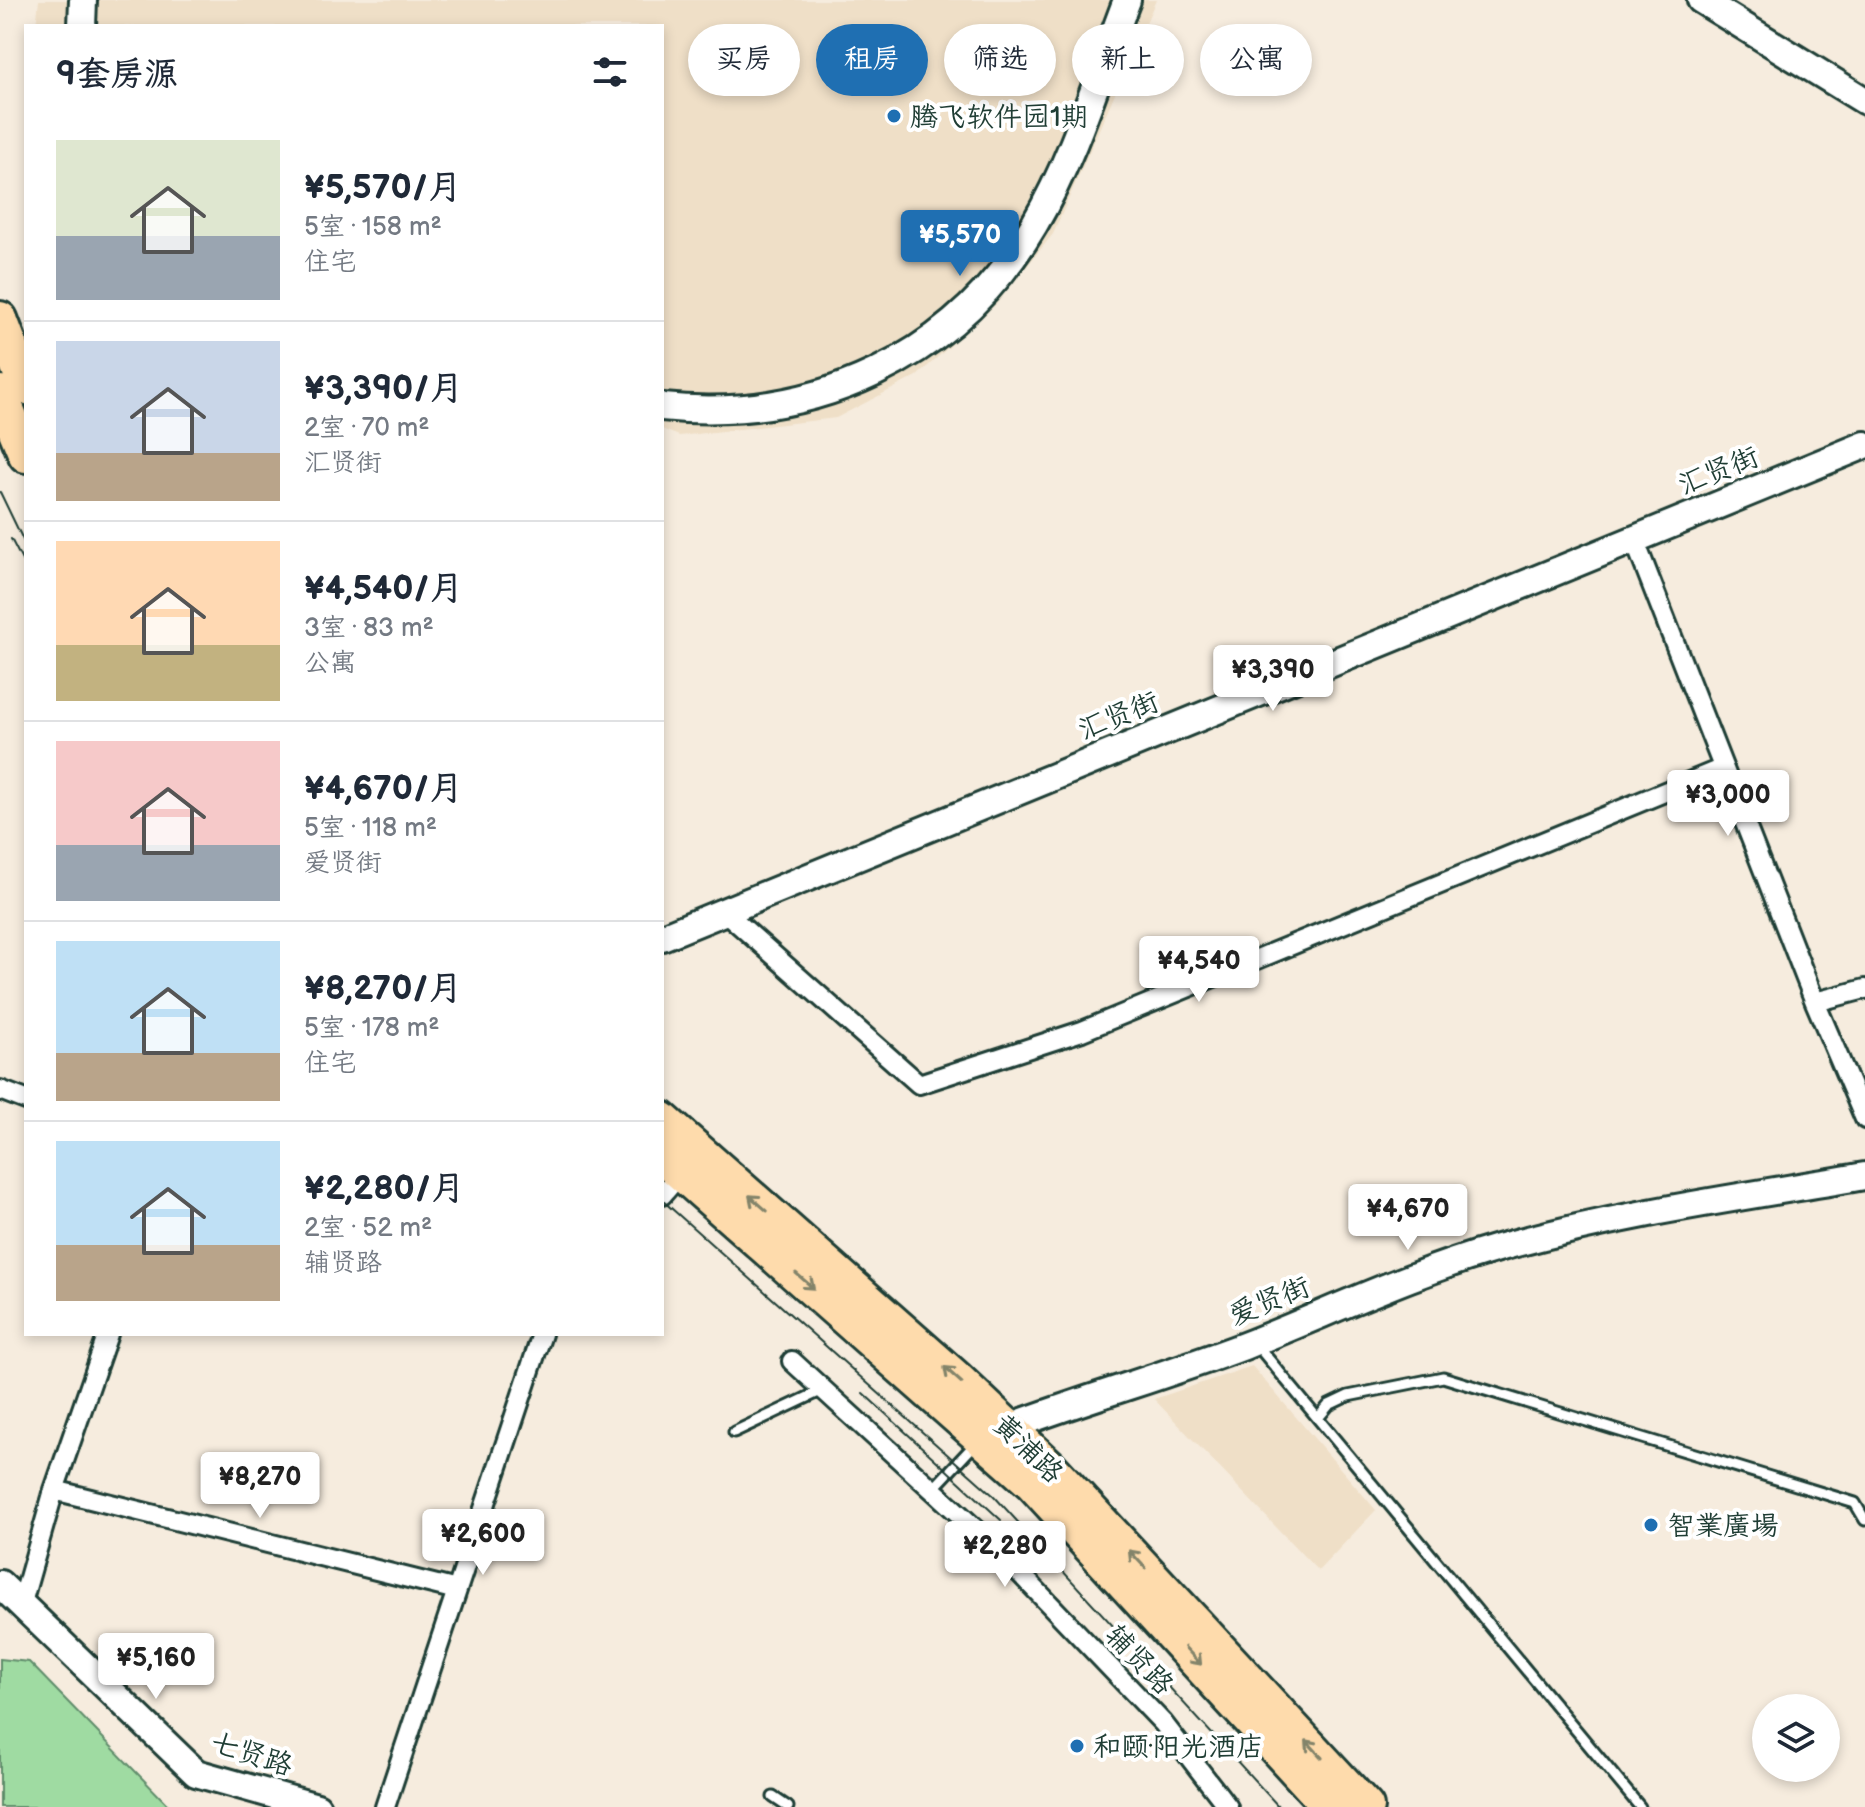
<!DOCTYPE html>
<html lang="zh">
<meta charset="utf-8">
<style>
body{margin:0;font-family:"Balsamiq Sans","LXGW WenKai TC",sans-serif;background:#f6f6f7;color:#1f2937;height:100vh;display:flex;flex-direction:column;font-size:30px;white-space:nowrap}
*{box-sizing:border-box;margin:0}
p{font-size:26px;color:#747a83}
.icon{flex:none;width:44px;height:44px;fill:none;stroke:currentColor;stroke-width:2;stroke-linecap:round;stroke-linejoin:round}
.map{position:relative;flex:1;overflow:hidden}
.drawer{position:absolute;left:24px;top:24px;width:640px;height:1312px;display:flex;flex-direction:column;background:#fff;border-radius:0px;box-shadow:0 4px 12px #0003}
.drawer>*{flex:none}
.top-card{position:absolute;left:688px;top:24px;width:760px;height:72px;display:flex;gap:16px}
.tools{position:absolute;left:1752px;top:1694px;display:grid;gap:16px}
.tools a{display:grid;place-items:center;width:88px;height:88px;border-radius:50%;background:#fff;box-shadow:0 4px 12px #0003;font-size:40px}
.price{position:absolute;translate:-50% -68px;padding:0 18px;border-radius:8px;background:#fff;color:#222;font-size:26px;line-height:52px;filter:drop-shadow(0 2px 4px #0008)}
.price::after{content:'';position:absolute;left:50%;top:48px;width:24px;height:18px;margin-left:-12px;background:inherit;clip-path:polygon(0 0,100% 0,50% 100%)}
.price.active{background:#1f6fb2;color:#fff}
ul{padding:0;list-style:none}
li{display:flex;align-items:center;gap:24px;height:200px;padding:0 32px}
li+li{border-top:2px solid #e0e1e3}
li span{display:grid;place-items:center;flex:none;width:224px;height:160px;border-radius:0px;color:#555}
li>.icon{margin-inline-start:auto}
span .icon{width:96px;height:96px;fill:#fffc;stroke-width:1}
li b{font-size:34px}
h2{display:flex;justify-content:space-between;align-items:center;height:96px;padding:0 32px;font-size:34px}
.pill{padding:0 28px;border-radius:36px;background:#fff;box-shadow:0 4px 12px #0003;font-size:28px;line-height:72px}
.pill.active{background:#1f6fb2;color:#fff}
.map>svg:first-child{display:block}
.built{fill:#efdfc7}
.green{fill:#9fdba2;stroke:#5f8c6b;stroke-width:2}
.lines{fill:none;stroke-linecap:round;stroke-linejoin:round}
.lane-casing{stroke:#1f3d34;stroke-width:15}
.street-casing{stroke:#1f3d34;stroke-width:24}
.secondary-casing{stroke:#1f3d34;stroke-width:32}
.highway-casing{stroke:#1f3d34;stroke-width:40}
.lane{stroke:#fff;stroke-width:9}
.street{stroke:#fff;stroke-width:18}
.secondary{stroke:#fff;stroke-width:26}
.highway{stroke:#fedbac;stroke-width:34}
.tram{stroke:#1f3d34;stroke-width:2}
.oneway{stroke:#83846a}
.poi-dot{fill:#1f6fb2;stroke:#fff;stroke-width:3}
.labels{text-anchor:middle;stroke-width:8;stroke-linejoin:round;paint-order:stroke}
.poi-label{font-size:28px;fill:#1f3d34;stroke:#fff;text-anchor:start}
.street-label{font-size:28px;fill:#1f3d34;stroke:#fff}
</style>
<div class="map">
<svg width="1865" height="1807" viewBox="0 0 1865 1807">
<rect width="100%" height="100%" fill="#f6ecde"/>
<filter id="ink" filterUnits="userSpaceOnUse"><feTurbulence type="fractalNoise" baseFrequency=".0125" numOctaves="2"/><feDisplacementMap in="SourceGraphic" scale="16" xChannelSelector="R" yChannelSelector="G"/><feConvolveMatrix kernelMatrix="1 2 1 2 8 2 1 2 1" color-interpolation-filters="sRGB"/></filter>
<g filter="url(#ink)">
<path class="built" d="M39 0H1156L1053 234 996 304 917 376 836 418 679 436 662 429V26H36Z
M1252 1366 1376 1510 1318 1571 1154 1399Z"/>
<path class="green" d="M0 1659 29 1662 170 1807H0Z"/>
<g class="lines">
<g class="lane-casing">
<path id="lane" d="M1256 1344 1640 1807
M1318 1418 1329 1405 1348 1396 1443 1377 1855 1503 1865 1520
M734 1432 823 1390
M932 1490 976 1443
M773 1797 788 1807"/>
</g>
<g class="street-casing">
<path id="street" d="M1634 539 1815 1002 1865 1119
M724 911 919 1084 1082 1031 1723 768
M1815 1002 1865 989
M0 1090 26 1100
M662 1195 681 1173
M792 1361 994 1546 1163 1723 1228 1807
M54 1490 457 1590
M21 1606 54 1490 108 1334
M385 1807 542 1334"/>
</g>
<g class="secondary-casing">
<path id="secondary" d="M1701 0 1865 101
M82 26 83 0
M662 407C814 423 955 359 1034 225 1075 155 1098 75 1127 0
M662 937 1865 445
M993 1433C1076 1401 1162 1377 1244 1346 1328 1313 1411 1273 1498 1248 1618 1214 1742 1197 1865 1176
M0 1584 196 1773 317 1807"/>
</g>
<g class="highway-casing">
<path id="highway" d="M0 319 26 387
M0 393 26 455
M662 1119 957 1379 1050 1467 1366 1807
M662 1156 1032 1483 1330 1807"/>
</g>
<use href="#lane" class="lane"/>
<use href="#street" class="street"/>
<use href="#secondary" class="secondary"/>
<use href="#highway" class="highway"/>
<path class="tram" d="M0 492 26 546
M11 539 26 568
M662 1200 994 1496 1279 1807
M863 1393 1001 1520"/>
</g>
<defs><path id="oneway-shaft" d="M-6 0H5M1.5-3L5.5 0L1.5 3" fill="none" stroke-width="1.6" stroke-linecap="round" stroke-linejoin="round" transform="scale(2)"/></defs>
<g class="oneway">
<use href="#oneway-shaft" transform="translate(758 1203) rotate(-139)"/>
<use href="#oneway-shaft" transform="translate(805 1281) rotate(41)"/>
<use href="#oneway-shaft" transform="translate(953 1375) rotate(-138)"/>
<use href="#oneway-shaft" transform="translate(1137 1559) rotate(-133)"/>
<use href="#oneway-shaft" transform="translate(1193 1656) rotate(47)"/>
<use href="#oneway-shaft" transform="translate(1314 1749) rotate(-132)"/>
</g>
</g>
<g class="poi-dot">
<circle cx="894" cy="116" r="8"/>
<circle cx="1651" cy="1525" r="8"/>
<circle cx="1077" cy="1746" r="8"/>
</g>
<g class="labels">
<g class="poi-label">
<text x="910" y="126">腾飞软件园1期</text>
<text x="1667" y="1535">智業廣場</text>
<text x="1093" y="1756">和颐·阳光酒店</text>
</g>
<g class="street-label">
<text transform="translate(1718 470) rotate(-22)" y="10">汇贤街</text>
<text transform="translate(1118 715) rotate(-22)" y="10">汇贤街</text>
<text transform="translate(1269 1300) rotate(-22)" y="10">爱贤街</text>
<text transform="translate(1029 1448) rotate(44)" y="10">黄浦路</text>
<text transform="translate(1140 1659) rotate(46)" y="10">辅贤路</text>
<text transform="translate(252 1753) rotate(18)" y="10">七贤路</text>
</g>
</g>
</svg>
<div class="tools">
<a><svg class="icon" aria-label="layers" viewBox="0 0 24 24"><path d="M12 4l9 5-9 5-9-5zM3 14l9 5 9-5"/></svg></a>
</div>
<b class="price active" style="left:960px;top:278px">¥5,570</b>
<b class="price" style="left:1273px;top:713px">¥3,390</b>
<b class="price" style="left:1728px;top:838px">¥3,000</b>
<b class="price" style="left:1199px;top:1004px">¥4,540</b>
<b class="price" style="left:1408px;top:1252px">¥4,670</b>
<b class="price" style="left:260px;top:1520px">¥8,270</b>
<b class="price" style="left:483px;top:1577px">¥2,600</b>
<b class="price" style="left:1005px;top:1589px">¥2,280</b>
<b class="price" style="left:156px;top:1701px">¥5,160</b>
<div class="top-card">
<a class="pill">买房</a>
<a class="pill active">租房</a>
<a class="pill">筛选</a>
<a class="pill">新上</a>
<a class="pill">公寓</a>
</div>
<section class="drawer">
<h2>9套房源<svg class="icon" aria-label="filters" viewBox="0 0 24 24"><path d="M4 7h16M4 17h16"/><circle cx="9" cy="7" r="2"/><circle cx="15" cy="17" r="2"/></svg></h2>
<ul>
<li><span style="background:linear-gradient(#dfe7d0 60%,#9aa5b1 0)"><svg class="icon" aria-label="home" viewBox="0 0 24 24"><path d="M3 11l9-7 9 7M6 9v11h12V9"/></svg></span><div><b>¥5,570/月</b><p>5室 · 158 m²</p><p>住宅</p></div></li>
<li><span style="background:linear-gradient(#c9d6e8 70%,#b9a48a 0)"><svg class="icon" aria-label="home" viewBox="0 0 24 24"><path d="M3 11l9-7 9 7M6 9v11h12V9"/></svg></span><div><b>¥3,390/月</b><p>2室 · 70 m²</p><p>汇贤街</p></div></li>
<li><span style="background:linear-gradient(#ffd9b3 65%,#c2b280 0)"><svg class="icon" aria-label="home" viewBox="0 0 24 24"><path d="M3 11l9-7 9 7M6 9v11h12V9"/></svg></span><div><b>¥4,540/月</b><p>3室 · 83 m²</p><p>公寓</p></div></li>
<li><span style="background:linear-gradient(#f6c9c9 65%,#9aa5b1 0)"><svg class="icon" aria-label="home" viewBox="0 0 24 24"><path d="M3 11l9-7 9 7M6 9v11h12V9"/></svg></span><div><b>¥4,670/月</b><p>5室 · 118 m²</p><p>爱贤街</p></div></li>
<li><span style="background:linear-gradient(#bfe0f5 70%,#b9a48a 0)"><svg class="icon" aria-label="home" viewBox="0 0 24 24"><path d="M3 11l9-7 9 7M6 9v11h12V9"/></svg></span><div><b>¥8,270/月</b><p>5室 · 178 m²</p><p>住宅</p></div></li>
<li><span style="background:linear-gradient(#bfe0f5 65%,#b9a48a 0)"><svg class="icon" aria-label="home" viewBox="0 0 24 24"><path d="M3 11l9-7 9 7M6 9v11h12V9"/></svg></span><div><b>¥2,280/月</b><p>2室 · 52 m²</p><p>辅贤路</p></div></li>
</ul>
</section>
</div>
